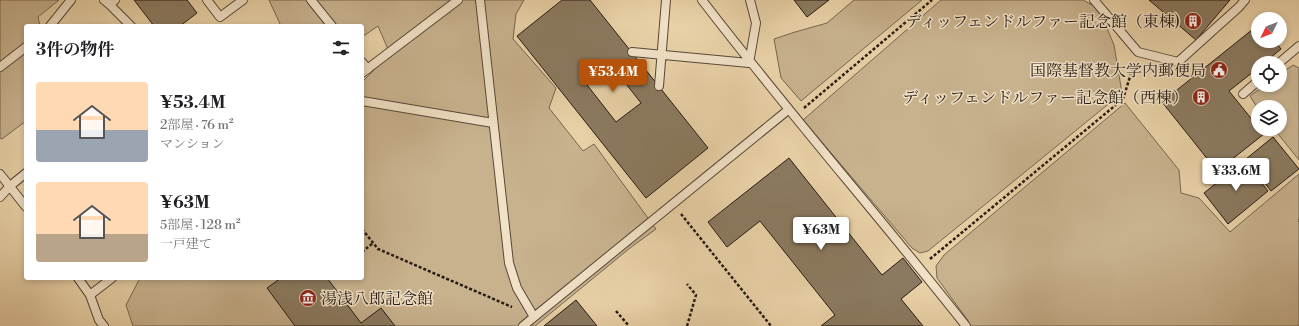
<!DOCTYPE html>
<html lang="ja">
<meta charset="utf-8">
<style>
body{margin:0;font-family:"Libre Bodoni","Noto Serif JP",serif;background:#f6f6f6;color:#202124;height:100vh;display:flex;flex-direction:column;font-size:15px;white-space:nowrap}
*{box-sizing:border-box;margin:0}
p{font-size:13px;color:#757577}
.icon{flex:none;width:22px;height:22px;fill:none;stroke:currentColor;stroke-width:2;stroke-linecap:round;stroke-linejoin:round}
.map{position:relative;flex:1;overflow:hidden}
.drawer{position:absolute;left:24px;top:24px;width:340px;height:256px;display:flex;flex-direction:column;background:#fff;border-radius:4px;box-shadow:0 2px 6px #0003}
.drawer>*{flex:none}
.needle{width:26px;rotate:227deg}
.tools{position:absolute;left:1251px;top:12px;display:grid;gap:8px}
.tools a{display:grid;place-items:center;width:36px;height:36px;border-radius:50%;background:#fff;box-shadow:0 2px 6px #0003;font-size:20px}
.price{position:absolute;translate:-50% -34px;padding:0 9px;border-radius:4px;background:#fff;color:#222;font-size:13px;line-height:26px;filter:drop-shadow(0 1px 2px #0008)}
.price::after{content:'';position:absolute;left:50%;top:24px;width:12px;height:9px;margin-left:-6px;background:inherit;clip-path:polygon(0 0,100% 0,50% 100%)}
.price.on{background:#b45309;color:#fff}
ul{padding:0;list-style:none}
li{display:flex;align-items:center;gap:12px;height:100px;padding:0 12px}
li span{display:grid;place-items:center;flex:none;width:112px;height:80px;border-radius:4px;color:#555}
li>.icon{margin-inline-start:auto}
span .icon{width:48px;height:48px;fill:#fffc;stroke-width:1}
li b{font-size:17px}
h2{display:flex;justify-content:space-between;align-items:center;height:48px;padding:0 12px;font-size:17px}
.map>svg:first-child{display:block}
.green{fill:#c8b28e;stroke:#776651}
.building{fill:#8b7a60;stroke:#261b14;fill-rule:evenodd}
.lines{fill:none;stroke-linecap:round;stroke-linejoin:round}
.lane-casing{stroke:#574839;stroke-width:10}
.path{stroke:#261b14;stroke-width:2.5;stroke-dasharray:3 2;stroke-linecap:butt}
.lane{stroke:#f1e1c6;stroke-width:8}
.labels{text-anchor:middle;stroke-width:3;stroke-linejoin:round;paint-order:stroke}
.poi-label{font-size:16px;fill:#261b14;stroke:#f1e1c6;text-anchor:end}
</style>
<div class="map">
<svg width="1299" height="326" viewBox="0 0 1299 326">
<rect width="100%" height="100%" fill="#e9d1a7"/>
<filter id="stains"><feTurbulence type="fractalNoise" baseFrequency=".005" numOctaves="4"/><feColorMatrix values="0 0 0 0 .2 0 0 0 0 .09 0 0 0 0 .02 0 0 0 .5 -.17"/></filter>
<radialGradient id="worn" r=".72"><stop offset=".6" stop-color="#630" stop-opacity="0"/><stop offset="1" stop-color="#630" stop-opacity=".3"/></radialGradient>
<path class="green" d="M0 0H59L38 17 40 26H26V121L2 139 0 138Z
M269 0H524L516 14 513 39 556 88 549 108 583 151 594 144 656 229 630 248 535 326H133L126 305 140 278H362V82L390 54 378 26 362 37V26H281Z
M854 0H922L801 101 781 78 774 39 795 32 827 23Z
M941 0H1083L1099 9 1114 45 1122 93 928 251 920 253 912 248 803 120Z
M1293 65 1299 68V160L1274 129H1280V107H1258V109L1250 96 1265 85H1280V74Z
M1125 103 1179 170 1181 193 1199 198 1230 232 1299 174V218L1298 221 1299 222V326H966L969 322 937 278 936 266 944 255Z"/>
<path class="building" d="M134 0H187L197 13 180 26H154Z
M562 0H590L708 148 646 198 517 36ZM608 61 641 103 616 122 584 81Z
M794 0H829L807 17Z
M1149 0H1230L1196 40Z
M1258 25V41H1275L1281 49 1264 63H1258V68L1229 91 1258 127V129H1260L1264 134 1217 171 1162 102Z
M1273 137 1299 169 1271 191 1246 159Z
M789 158 882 275 903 258 922 282 901 299 923 326H821L835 315 760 221 727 247 708 222Z
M1244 161 1268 191 1228 224 1204 193Z
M281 278H327L361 323 381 308 395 326H295L267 288Z
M576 300 597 326H544Z"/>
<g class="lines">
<g class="lane-casing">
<path id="lane" d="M104 0 110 5 115 0
M207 0 220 17 243 0
M311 0 332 26
M480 0 509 263 517 288 534 317
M702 0C787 111 879 216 966 326
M1094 0 1138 52 1178 62 1239 7 1245 0
M110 5 131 26
M50 26 71 0
M632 52 749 63 756 23 750 0
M362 62 368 69
M1279 63 1299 46
M0 67 26 47
M362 73 458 0
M659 86 666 0
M1243 94 1258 81
M362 101 493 123
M0 174 26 207
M0 197 10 186 26 173
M78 278 90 295 99 320 104 326
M90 295 112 278
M523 326 788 110"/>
</g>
<path class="path" d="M804 108 932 0
M681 214 771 326
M362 229 378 249 512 307
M362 252 373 243
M930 259 1123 99 1134 64
M616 311 629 326
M687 326 696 295 687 284"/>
<use href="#lane" class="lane"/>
</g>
<defs>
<g id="building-disc" transform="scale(0.9)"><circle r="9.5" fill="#8f2418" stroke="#f1e1c6"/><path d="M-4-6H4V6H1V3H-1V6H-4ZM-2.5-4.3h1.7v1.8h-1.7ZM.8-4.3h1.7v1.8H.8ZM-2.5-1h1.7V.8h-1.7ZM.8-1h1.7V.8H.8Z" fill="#fff"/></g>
<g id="civic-disc" transform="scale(0.9)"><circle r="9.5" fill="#8f2418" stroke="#f1e1c6"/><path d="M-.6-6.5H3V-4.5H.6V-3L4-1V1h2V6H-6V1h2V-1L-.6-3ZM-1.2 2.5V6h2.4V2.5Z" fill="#fff"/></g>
<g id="museum-disc" transform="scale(0.9)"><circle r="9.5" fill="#8f2418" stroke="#f1e1c6"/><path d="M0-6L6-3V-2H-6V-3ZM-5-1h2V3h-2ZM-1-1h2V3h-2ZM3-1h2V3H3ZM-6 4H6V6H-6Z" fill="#fff"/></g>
</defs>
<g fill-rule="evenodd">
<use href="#building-disc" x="1193" y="21"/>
<use href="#civic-disc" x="1219" y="70"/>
<use href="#building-disc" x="1201" y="97"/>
<use href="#museum-disc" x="308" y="298"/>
</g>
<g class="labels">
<g class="poi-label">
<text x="1180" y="27">ディッフェンドルファー記念館（東棟)</text>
<text x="1206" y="76">国際基督教大学内郵便局</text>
<text x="1188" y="103">ディッフェンドルファー記念館（西棟）</text>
<text x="321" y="304" text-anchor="start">湯浅八郎記念館</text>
</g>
</g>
<rect width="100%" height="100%" filter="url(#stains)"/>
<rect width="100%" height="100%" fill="url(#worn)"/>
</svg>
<div class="tools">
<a><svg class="needle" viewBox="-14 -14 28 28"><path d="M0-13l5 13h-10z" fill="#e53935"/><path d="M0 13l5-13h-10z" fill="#757577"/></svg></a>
<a><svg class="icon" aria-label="locate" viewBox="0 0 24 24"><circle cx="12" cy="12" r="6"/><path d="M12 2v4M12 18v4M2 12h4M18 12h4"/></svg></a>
<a><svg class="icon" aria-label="layers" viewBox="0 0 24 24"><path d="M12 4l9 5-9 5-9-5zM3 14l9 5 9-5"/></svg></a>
</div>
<b class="price on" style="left:613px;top:93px">¥53.4M</b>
<b class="price" style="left:1236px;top:192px">¥33.6M</b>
<b class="price" style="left:821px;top:251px">¥63M</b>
<section class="drawer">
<h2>3件の物件<svg class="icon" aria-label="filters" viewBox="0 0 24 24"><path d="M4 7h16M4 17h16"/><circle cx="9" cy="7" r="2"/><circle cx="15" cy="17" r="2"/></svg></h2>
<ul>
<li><span style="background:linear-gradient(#ffd9b3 60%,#9aa5b1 0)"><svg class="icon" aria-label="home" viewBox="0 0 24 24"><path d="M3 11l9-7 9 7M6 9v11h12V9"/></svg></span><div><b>¥53.4M</b><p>2部屋 · 76 m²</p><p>マンション</p></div></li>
<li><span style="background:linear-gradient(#ffd9b3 65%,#b9a48a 0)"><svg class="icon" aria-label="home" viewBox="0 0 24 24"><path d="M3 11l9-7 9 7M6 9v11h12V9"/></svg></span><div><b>¥63M</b><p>5部屋 · 128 m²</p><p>一戸建て</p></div></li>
</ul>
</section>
</div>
